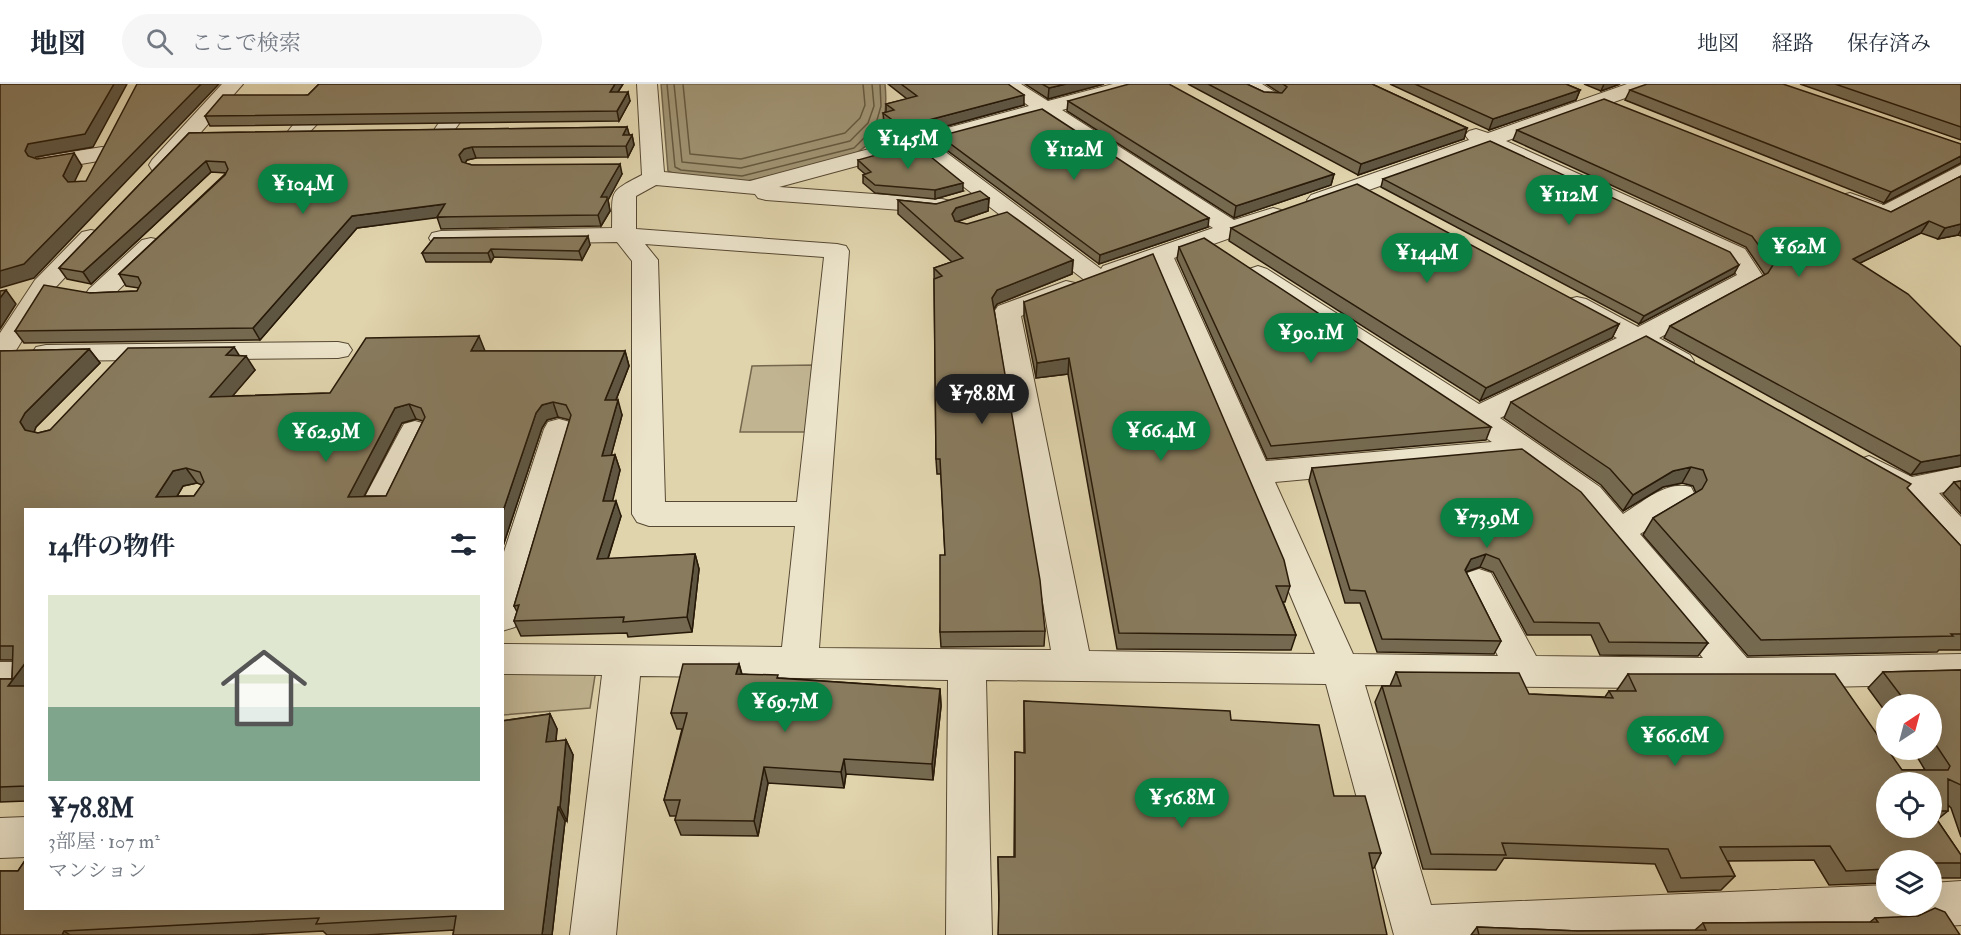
<!DOCTYPE html>
<html lang="ja">
<meta charset="utf-8">
<style>
body{margin:0;font-family:"IM FELL Double Pica","Noto Serif JP",serif;background:#f6f6f7;color:#1f2937;height:100vh;display:flex;flex-direction:column;font-size:22px;white-space:nowrap}
*{box-sizing:border-box;margin:0}
p{font-size:20px;color:#747a83}
.icon{flex:none;width:33px;height:33px;fill:none;stroke:currentColor;stroke-width:2;stroke-linecap:round;stroke-linejoin:round}
.map{position:relative;flex:1;overflow:hidden}
.sheet{position:absolute;left:24px;top:424px;width:480px;height:402px;display:flex;flex-direction:column;background:#fff;border-radius:0px;box-shadow:0 6px 24px #0002}
.sheet>*{flex:none}
.needle{width:39px;rotate:36deg}
.buttons{position:absolute;left:1876px;top:610px;display:grid;gap:12px}
.buttons a{display:grid;place-items:center;width:66px;height:66px;border-radius:50%;background:#fff;box-shadow:0 6px 24px #0002;font-size:30px}
.price{position:absolute;translate:-50% -51px;padding:0 14px;border-radius:21px;background:#0b8043;color:#fff;font-size:20px;line-height:39px;filter:drop-shadow(0 2px 3px #0008)}
.price::after{content:'';position:absolute;left:50%;top:36px;width:18px;height:14px;margin-left:-9px;background:inherit;clip-path:polygon(0 0,100% 0,50% 100%)}
.price.selected{background:#222;color:#fff}
ul{padding:0;list-style:none}
li{display:grid;align-content:center;gap:12px;height:318px;padding:0 24px}
li+li{border-top:2px solid #e0e1e3}
li span{display:grid;place-items:center;height:186px;border-radius:0px;color:#555}
li>.icon{margin-inline-start:auto}
span .icon{width:108px;height:108px;fill:#fffc;stroke-width:1}
li b{font-size:26px}
h2{display:flex;justify-content:space-between;align-items:center;height:72px;padding:0 24px;font-size:26px}
header{display:flex;align-items:center;gap:36px;box-sizing:border-box;height:84px;padding:0 30px;background:#fff;border-bottom:2px solid #e0e1e3}
header strong{font-size:28px}
nav{display:flex;gap:33px;margin-inline-start:auto;font-size:21px}
.search{width:420px;height:54px;background:#f6f6f7;display:flex;align-items:center;gap:15px;box-sizing:border-box;padding:0 21px;border-radius:33px;color:#747a83;font-size:22px}
.map>svg:first-child{display:block}
.green{fill:#c1b491;stroke:#74674d;stroke-width:1.5}
.water{fill:#a19575;stroke:#71644a;stroke-width:1.5}
.lines{fill:none;stroke-linecap:round;stroke-linejoin:round}
.shore{stroke:#64583f;stroke-width:1.5}
.street-casing{stroke:#564832;stroke-width:2}
.street{fill:#ebe3ca;fill-rule:evenodd}
.wall{fill:#756a51;stroke:#281a09;stroke-width:1.5;fill-rule:evenodd}
.shaded-wall{fill:#5f5642;stroke:#281a09;stroke-width:1.5}
.building{fill:#887b5e;stroke:#281a09;stroke-width:1.5;fill-rule:evenodd}
</style>
<header>
<strong>地図</strong>
<div class="search"><svg class="icon" aria-label="search" viewBox="0 0 24 24"><circle cx="10" cy="10" r="6"/><path d="M15 15l6 6"/></svg>ここで検索</div>
<nav><a>地図</a><a>経路</a><a>保存済み</a></nav>
</header>
<div class="map">
<svg width="1961" height="851" viewBox="0 0 1961 851">
<rect width="100%" height="100%" fill="#e0d4ad"/>
<filter id="stains"><feTurbulence type="fractalNoise" baseFrequency=".00333" numOctaves="4"/><feColorMatrix values="0 0 0 0 .2 0 0 0 0 .09 0 0 0 0 .02 0 0 0 .5 -.17"/></filter>
<radialGradient id="worn" r=".72"><stop offset=".6" stop-color="#630" stop-opacity="0"/><stop offset="1" stop-color="#630" stop-opacity=".3"/></radialGradient>
<path class="green" d="M815 281 807 348H740L752 282Z
M596 585 590 624 503 631 502 590Z"/>
<path class="water" d="M661 0H885C888 29 884 51 858 68 851 73 751 97 741 98 720 98 687 97 668 87Z"/>
<g class="lines">
<path class="shore" d="M667 0 675 83 681 86 742 92 854 64 875 43 881 22 880 0
M674 0 682 78 741 84 850 57 868 39 874 22 872 0
M683 0 690 70 741 75 845 49 860 34 865 21 863 0"/>
<g class="street-casing">
<path id="street" d="M222 0H243L168 86H152L149 81 152 76Z
M637 0H657L664 88 750 97 1029 22 998 0H1021L1048 17 1113 0H1145L1142 4 1062 26 1234 136 1273 124 1281 126 1285 131 1281 136 1174 174 1266 377 1492 358 1249 195 1245 190 1249 185 1258 182 1267 185 1479 320 1617 254 1568 227 1564 221 1568 215 1577 213 1586 215 1638 243 1737 191 1727 175 1486 64 1327 121H1311L1307 116 1311 111 1469 56 1465 51 1469 47 1476 45 1488 49 1627 0H1656L1653 4 1506 57 1745 165 1764 194 1760 199 1659 254 1690 271 1694 277 1690 283C1670 288 1655 275 1638 265L1500 334 1600 403 1623 430C1643 418 1666 396 1691 403L1695 411 1691 419 1640 450 1747 574 1961 570V600L1738 605 1365 601 1431 821 1887 801V822H1932V799L1961 797V841L1932 843 1916 836 1899 844 1748 851H1394L1326 600 986 596 992 851H946L948 596 640 592 616 851H570L602 591 502 590V560L782 563 795 442H649L637 438 632 430V177L617 158 441 161 432 159 429 154 432 149 441 147 612 144C613 106 607 109 642 91ZM1042 31 1213 144 1103 182 1101 185 935 60ZM916 66 1087 198 1096 201 1105 198 1108 194 1121 192 1152 181 1315 570 1089 567 1021 232 1075 211 1079 205 1075 199 1066 197 998 222 994 228 1051 566 819 564 849 167 846 162 837 160 636 145V112L656 101 755 110 758 114 766 116 942 129 950 127 954 122 950 117 942 115 779 103ZM645 160 824 173 797 418H665L658 176ZM1517 376 1576 419 1703 574 1536 572 1491 489 1479 485 1467 489 1461 498 1498 572 1353 570 1275 398Z
M1237 0H1262L1283 13 1280 17C1267 20 1245 11 1237 0Z
M310 31 317 33 320 37 304 54H290L286 50C292 41 300 33 310 31Z
M451 31 458 33 461 37 450 52H436L433 48C438 40 441 33 451 31Z
M102 63 110 65 113 70 110 75 46 86 38 84 35 79 38 74 46 72Z
M1961 81V97L1885 137 1842 121 1838 116 1842 111 1850 109 1884 121Z
M91 146 100 148 103 153 54 205 10 276 0 278V249L35 196 82 148Z
M151 154 160 156 163 161 160 166 107 217 98 219 89 217 85 211 89 205 142 156Z
M338 258 348 260 352 266 348 272 338 274 46 277 36 275 32 269 36 263 46 261Z
M559 335 570 338 574 345 520 533 515 543 502 547V474L544 345 548 338Z
M415 337 426 340 430 347 392 426H358L400 347 404 340Z
M1869 372 1912 393 1961 383V405L1939 409 1961 433V466L1949 463 1912 422 1858 390 1853 383 1858 376Z
M0 578H26V608H0Z
M26 733V773L0 774V734Z"/>
</g>
<use href="#street" class="street"/>
</g>
<path class="wall" d="M319 0H623L618 8 630 17 619 37 210 42 205 32 308 11Z
M888 0H1008L1024 21 903 54 884 39 883 29 886 28V20L907 15Z
M1025 0H1104L1048 15Z
M1188 0H1247L1264 8 1280 9 1266 0H1372L1467 44 1464 55 1358 91Z
M1390 0H1566L1580 6 1576 16 1489 46Z
M1584 0H1620L1601 7Z
M1800 0H1961V56Z
M1630 6 1961 60V79L1884 119 1625 16Z
M1068 17 1334 90 1331 101 1234 134 1067 27Z
M627 43 629 51H632L634 61 628 73 476 74 467 76 465 79 472 81 622 90 608 116 610 127 601 142 441 145 437 133 357 144 260 256 24 259 15 247 90 209 137 207 139 204 126 202 119 190 226 89 211 88 91 200 67 195 59 184 189 49Z
M1517 46 1891 128 1961 92V152L1958 151 1938 155 1921 149 1860 179 1961 382 1911 391 1664 254 1670 242 1765 191 1746 163 1513 56Z
M940 52 1208 143 1099 180 940 61Z
M858 76 963 107 935 115 875 109 863 99V91L865 90 858 84Z
M1383 95 1734 190 1639 240 1381 103Z
M989 114 988 127 956 138 1073 176 1072 190 997 220 994 225 1045 547 1044 562 941 563 940 548 945 471 941 390H937L936 375 934 184 952 178 898 130V116L936 120Z
M1231 144 1619 240 1612 254 1480 317 1229 157Z
M434 154 590 161 582 176 494 173 491 178H426L422 169Z
M1179 163 1491 343 1486 356 1267 375 1177 175Z
M1024 218 1290 502 1285 518H1283L1296 551 1291 566 1117 565 1068 290 1036 294 1024 233Z
M89 265 100 279 36 343 34 348 38 349 50 346 239 272 255 286 232 312 330 309 485 267H625L629 282 616 316 622 331 611 371H615L620 386 612 417 621 432 608 475 695 470 699 485 692 548 628 553 627 549 521 552 514 537 517 528 514 522 570 336 558 333 547 336 542 344 502 465 26 426V717L0 718V595H12L13 576H0V267ZM416 335 423 337 386 412H364L402 339ZM197 399 202 401 194 412H177L183 402Z
M1511 318 1907 404 1961 462V566H1939L1937 568 1748 572 1643 451 1653 434 1696 409 1693 402 1682 399 1663 403 1623 427 1601 401 1504 334Z
M1312 384 1708 559 1698 572 1600 571 1591 551H1527L1493 488 1480 483 1466 488 1501 557 1494 570 1377 568 1360 519H1345L1309 397Z
M1961 397V430L1943 410 1954 398Z
M739 580 742 590 779 594 940 605 941 622 933 696 846 690 844 704 768 699 758 752 681 751 675 736 676 732H670L664 716 682 645H677L671 629Z
M1961 586V753L1951 724 1948 721V727L1937 736 1961 771V794H1932V777H1887V799L1829 801 1814 776 1728 777 1735 792 1721 806 1668 808 1655 780 1504 774 1496 786 1423 785 1375 618 1382 602H1390L1396 588 1529 610 1605 613 1609 607H1617V606L1628 590 1902 686H1925L1913 666H1932V621H1887V630L1868 604 1883 588Z
M1024 617 1231 636 1334 712 1381 769 1374 784 999 827 998 773H1014L1015 668 1024 669Z
M550 630 557 645 556 657 566 656 573 671 567 737H565L552 851H453L454 846 366 851H327L323 847 248 851H0V787H18L26 775V825H502V637Z
M1875 834 1960 851H1471L1477 843 1578 847 1695 846 1703 839 1870 838Z"/>
<path class="shaded-wall" d="M114 0H127L93 63 36 73 33 80 25 67 28 60Z
M201 0H219L34 194 0 204V187Z
M615 0H623L612 17 610 8Z
M1066 0H1104L1048 15 1049 4Z
M1604 0H1620L1601 7Z
M1580 6 1576 16 1489 46 1493 35Z
M628 8 630 17 619 37 617 27Z
M1024 11V21L903 54 902 43Z
M627 43 630 53 623 51Z
M1467 44 1464 55 1358 91 1361 80Z
M632 51 634 61 628 73 626 62Z
M472 63 476 74 467 76 463 82 459 71 464 65Z
M74 69 82 82 71 105 63 92Z
M1961 72V79L1884 119 1891 108Z
M206 77 211 88 91 200 83 188Z
M620 80 622 90 608 116 610 127 601 142 598 131 601 113Z
M1334 90 1331 101 1234 134 1236 122Z
M963 99V107L935 115V106Z
M989 114 988 127 956 138 952 144V130L956 124Z
M445 120 449 132 357 144 260 256 253 244 352 132Z
M1209 134 1208 143 1099 180 1100 171Z
M1929 137 1921 149 1846 186 1853 175Z
M1961 140V146L1958 151 1938 155 1945 144Z
M588 152 590 161 582 176 579 167Z
M491 165 494 173 491 178 488 169Z
M1073 176 1072 190 997 220 992 228V214L997 206Z
M1739 181 1734 190 1639 240 1644 232Z
M6 206 16 220 0 245V214Z
M1619 240 1612 254 1480 317 1486 304Z
M479 252 485 267H471Z
M234 263 242 276 246 272 255 286 219 328 210 313 226 271Z
M89 265 100 279 36 343 32 353 25 346 20 338 25 329Z
M625 267 629 282 610 331 605 316Z
M1069 274 1068 290 1036 294 1037 279Z
M618 316 622 331 607 387 602 372Z
M553 318 558 333 547 336 542 344 502 465V430L536 329 542 321Z
M409 320 416 335 402 339 357 426 348 413 395 324Z
M615 371 620 386 609 432 603 417Z
M1961 371V382L1911 391 1921 378Z
M1691 383 1682 399 1663 403 1623 427 1633 411 1673 387Z
M186 384 197 399 183 402 169 426 156 413 173 387Z
M616 417 621 432 603 490 597 475Z
M695 470 699 485 692 548 687 533Z
M1486 470 1480 483 1465 488 1459 499 1471 475Z
M26 578V614L8 602Z
M739 580 743 596 736 590Z
M940 605 941 622 933 696 932 680Z
M550 630 557 645 554 672 546 658Z
M566 656 573 671 567 737 560 723Z
M844 675 846 690 844 704 841 688Z
M764 683 768 699 758 752 754 737Z
M558 723 565 737 552 851H542Z
M64 847 70 851H62Z"/>
<path class="building" d="M0 0H114L85 50 28 60 25 67 28 72 37 75 74 69 63 92 68 98 86 97 137 0H201L24 180 0 187Z
M319 0H615L610 8H628L617 27 205 32 223 11H308Z
M901 0H1008L1024 11 902 43 883 29 894 26 886 20 917 12Z
M1042 0H1066L1049 4Z
M1129 0H1169L1334 90 1236 122 1068 17Z
M1208 0H1247L1264 8 1282 9 1287 3 1283 0H1372L1467 44 1361 80Z
M1415 0H1566L1580 6 1493 35Z
M1647 0H1783L1961 60V72L1891 108 1630 6Z
M1835 0H1961V43Z
M1604 15 1891 128 1961 92V140L1945 144 1929 137 1853 175 1908 210 1961 263V371L1921 378 1670 242 1768 189 1773 181 1752 152 1517 46Z
M1042 25 1209 134 1100 171 940 52Z
M627 43 623 51H632L626 62 472 63 464 65 459 71 462 78 472 81 620 80 601 113H607V115L598 131 437 133 445 120 352 132 253 244 15 247 44 201 90 209 137 207 141 199 138 193 119 190 225 91 228 85 225 78 206 77 83 188 59 184 189 49Z
M1490 57 1730 168 1739 181 1644 232 1383 95Z
M915 60 963 99 935 106 875 101 863 91 871 88 858 76Z
M1357 100 1619 240 1486 304 1231 144Z
M980 107 989 114 956 124 952 130 955 137 967 140 1007 128 1073 176 997 206 992 214 1040 496 1045 547 940 548V471H945L940 375H936L934 195 942 192 934 184 963 174 898 116 936 120Z
M588 152 579 167 491 165 488 169H422L434 154Z
M1204 154 1491 343 1271 362 1179 163Z
M1153 170 1284 476 1290 502H1276L1296 551 1119 549 1069 274 1037 279 1024 218Z
M6 206 0 214V207Z
M479 252 471 267H625L605 316H618L602 372 615 371 603 417H616L597 475 695 470 687 533 623 538 624 533 514 537 519 521 514 522 571 331 566 321 553 318 542 321 536 329 502 430V426H26V578L8 602H26V702L0 703V595H12L13 562H0V267L89 265 25 329 20 338 25 346 38 349 50 346 128 264 234 263 226 271 246 272 210 313 330 309 366 254ZM409 320 421 324 425 333 386 412 348 413 395 324ZM186 384 200 388 204 398 194 412 156 413 173 387Z
M1646 252 1911 400 1907 404 1961 462V550H1951L1953 552 1761 556 1653 434 1702 405 1707 396 1703 386 1691 383 1673 387 1633 411 1610 385 1511 318Z
M1522 365 1581 408 1708 559 1609 558 1599 539 1534 538 1499 475 1486 470 1471 475 1465 486 1501 557 1382 555 1365 507 1350 506 1312 384Z
M1961 397V406L1954 398Z
M683 580H739L736 590 778 591 777 594 940 605 932 680 844 675 841 688 764 683 754 737 675 736 680 716H664L687 629H671Z
M1961 586V701L1948 695V727H1935L1933 730 1961 771V779H1932V777H1887V785L1846 787 1830 762 1720 763 1735 792 1681 794 1668 765 1502 759 1506 771 1431 770 1382 602H1401L1396 588 1519 589 1529 610 1613 614 1609 607H1636L1628 590H1835L1902 686H1948L1950 682 1932 655V621H1905V617L1883 588ZM1887 699H1932V744H1887Z
M1024 617 1230 627 1231 636 1319 641 1334 712H1365L1381 769H1369L1387 851H998L999 816 998 773H1015V668L1025 669Z
M550 630 546 658 566 656 560 723H558L542 851H453L456 832 316 840 319 834 64 847 62 851H0V787H18L26 775V825H502V637Z
M1935 824 1945 828 1960 851H1479L1477 843 1578 847 1706 846 1703 839 1878 838 1875 834 1918 832Z"/>
<rect width="100%" height="100%" filter="url(#stains)"/>
<rect width="100%" height="100%" fill="url(#worn)"/>
</svg>
<div class="buttons">
<a><svg class="needle" viewBox="-14 -14 28 28"><path d="M0-13l5 13h-10z" fill="#e53935"/><path d="M0 13l5-13h-10z" fill="#747a83"/></svg></a>
<a><svg class="icon" aria-label="locate" viewBox="0 0 24 24"><circle cx="12" cy="12" r="6"/><path d="M12 2v4M12 18v4M2 12h4M18 12h4"/></svg></a>
<a><svg class="icon" aria-label="layers" viewBox="0 0 24 24"><path d="M12 4l9 5-9 5-9-5zM3 14l9 5 9-5"/></svg></a>
</div>
<b class="price" style="left:908px;top:86px">¥145M</b>
<b class="price" style="left:1074px;top:97px">¥112M</b>
<b class="price" style="left:303px;top:131px">¥104M</b>
<b class="price" style="left:1569px;top:142px">¥112M</b>
<b class="price" style="left:1799px;top:194px">¥62M</b>
<b class="price" style="left:1427px;top:200px">¥144M</b>
<b class="price" style="left:1311px;top:280px">¥90.1M</b>
<b class="price selected" style="left:982px;top:341px">¥78.8M</b>
<b class="price" style="left:1161px;top:378px">¥66.4M</b>
<b class="price" style="left:326px;top:379px">¥62.9M</b>
<b class="price" style="left:1487px;top:465px">¥73.9M</b>
<b class="price" style="left:785px;top:649px">¥69.7M</b>
<b class="price" style="left:1675px;top:683px">¥66.6M</b>
<b class="price" style="left:1182px;top:745px">¥56.8M</b>
<section class="sheet">
<h2>14件の物件<svg class="icon" aria-label="filters" viewBox="0 0 24 24"><path d="M4 7h16M4 17h16"/><circle cx="9" cy="7" r="2"/><circle cx="15" cy="17" r="2"/></svg></h2>
<ul>
<li><span style="background:linear-gradient(#dfe7d0 60%,#7fa58c 0)"><svg class="icon" aria-label="home" viewBox="0 0 24 24"><path d="M3 11l9-7 9 7M6 9v11h12V9"/></svg></span><div><b>¥78.8M</b><p>3部屋 · 107 m²</p><p>マンション</p></div></li>
</ul>
</section>
</div>
